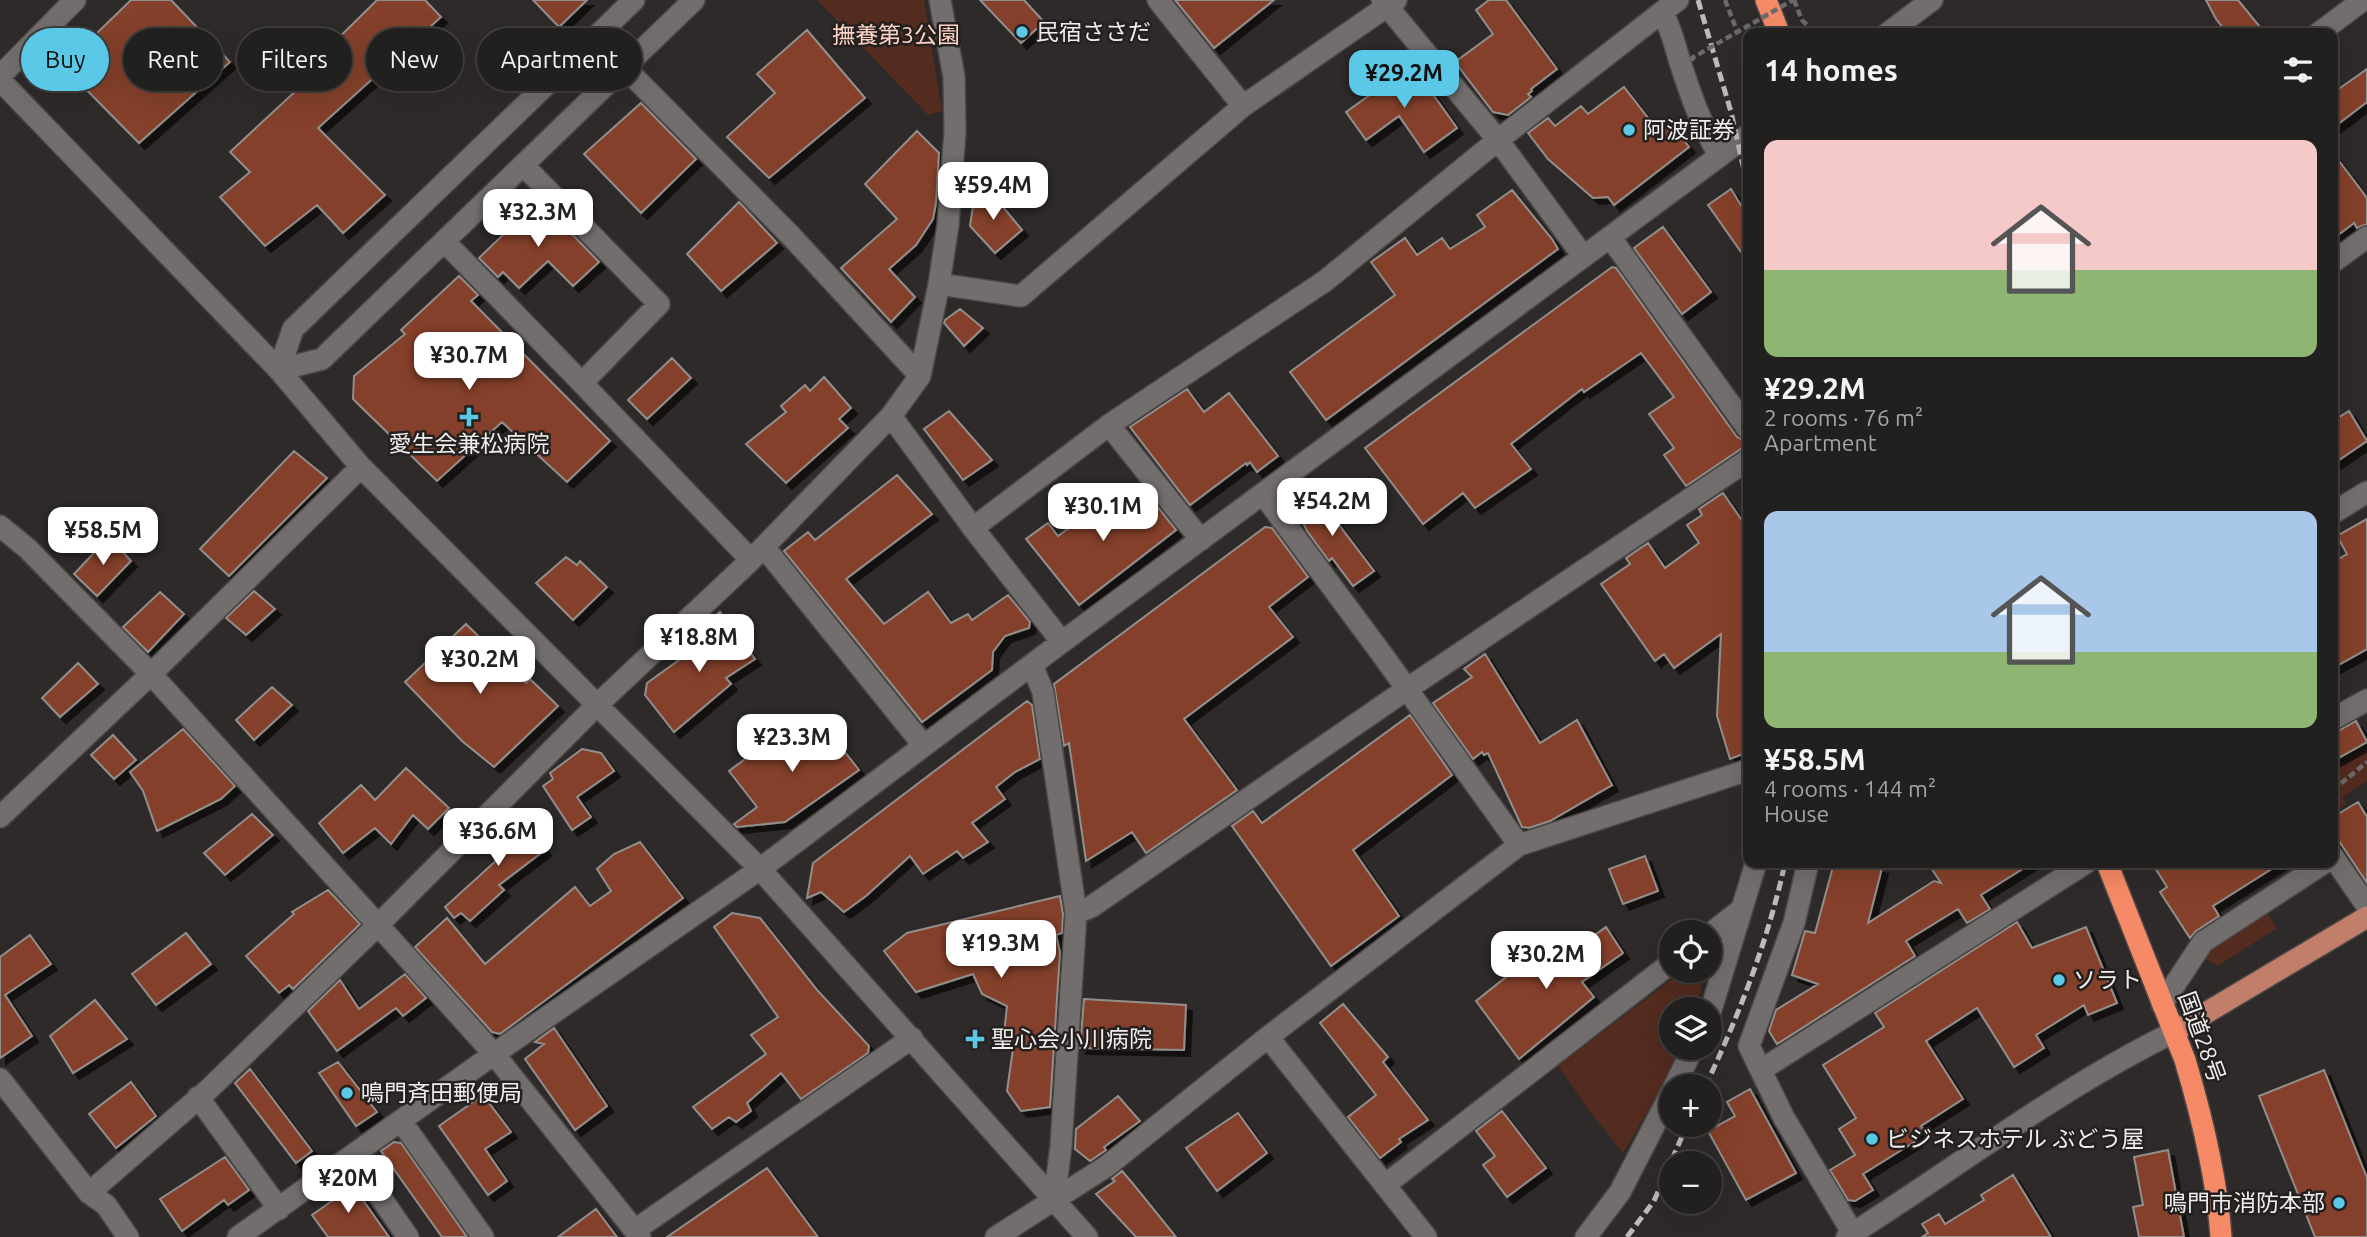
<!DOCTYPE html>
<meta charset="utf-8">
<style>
body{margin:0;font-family:Ubuntu,"Noto Sans JP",sans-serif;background:#2e2d2c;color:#f1f3f6;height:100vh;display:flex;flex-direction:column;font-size:26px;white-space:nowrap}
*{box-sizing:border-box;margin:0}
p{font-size:23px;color:#a2a3a4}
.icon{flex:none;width:38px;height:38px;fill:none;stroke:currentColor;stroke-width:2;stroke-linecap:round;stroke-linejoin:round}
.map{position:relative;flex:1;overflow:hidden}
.panel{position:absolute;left:1743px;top:28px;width:595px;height:840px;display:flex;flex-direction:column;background:#22201f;border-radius:14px;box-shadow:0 7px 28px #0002,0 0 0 2px #3f3e3d}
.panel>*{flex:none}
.hud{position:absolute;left:21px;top:28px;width:665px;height:63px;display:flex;gap:14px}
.tools{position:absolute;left:1659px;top:920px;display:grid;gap:14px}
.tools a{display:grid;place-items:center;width:63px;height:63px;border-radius:50%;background:#22201f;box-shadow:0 7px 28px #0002,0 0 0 2px #3f3e3d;font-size:35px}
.price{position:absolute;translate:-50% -60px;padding:0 16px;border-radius:14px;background:#fff;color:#222;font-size:23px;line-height:46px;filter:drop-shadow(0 2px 4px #0008)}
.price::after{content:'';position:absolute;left:50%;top:42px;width:21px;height:16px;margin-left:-10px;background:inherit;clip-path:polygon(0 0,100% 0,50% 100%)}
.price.on{background:#5ac8e6;color:#111}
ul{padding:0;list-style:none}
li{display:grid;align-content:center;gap:14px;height:371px;padding:0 21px}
li span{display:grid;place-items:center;height:217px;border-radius:14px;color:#555}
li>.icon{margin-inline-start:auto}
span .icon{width:126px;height:126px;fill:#fffc;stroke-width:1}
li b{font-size:30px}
h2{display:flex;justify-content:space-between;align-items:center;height:84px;padding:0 21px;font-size:30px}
.tag{padding:0 24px;border-radius:32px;background:#22201f;box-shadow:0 7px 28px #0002,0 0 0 2px #3f3e3d;font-size:24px;line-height:63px}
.tag.on{background:#5ac8e6;color:#111}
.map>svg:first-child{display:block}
.green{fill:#532b1f}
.building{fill:#84412b;stroke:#928e8c;stroke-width:2;filter:url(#shadow)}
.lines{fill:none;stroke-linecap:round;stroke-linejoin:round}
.minor-casing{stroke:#4a4746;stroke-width:24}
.major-casing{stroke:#4a4746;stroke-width:24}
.highway-casing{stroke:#4a4746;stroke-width:24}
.path{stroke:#6c6a69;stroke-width:4.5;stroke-dasharray:7 3.5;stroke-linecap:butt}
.minor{stroke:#726e6d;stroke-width:21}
.major{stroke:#c17f69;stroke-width:21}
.highway{stroke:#f68a67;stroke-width:21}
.rail{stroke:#bdbbba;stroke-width:5;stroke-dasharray:10 5;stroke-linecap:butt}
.path-bridge{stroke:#6c6a69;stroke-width:4.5;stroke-dasharray:7 3.5;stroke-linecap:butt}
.poi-dot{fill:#5ac8e6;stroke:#23201f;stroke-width:2.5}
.labels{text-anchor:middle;stroke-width:5;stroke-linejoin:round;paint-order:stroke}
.poi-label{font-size:23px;fill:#f0eeed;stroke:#23201f;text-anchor:start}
.park-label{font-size:23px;fill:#fdd3c5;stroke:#23201f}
.street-label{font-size:23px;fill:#f0eeed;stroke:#23201f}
</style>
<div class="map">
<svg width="2367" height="1237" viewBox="0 0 2367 1237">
<defs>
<filter id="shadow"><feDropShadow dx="6" dy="6" stdDeviation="0" flood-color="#0009"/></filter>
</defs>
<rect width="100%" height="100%" fill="#2d2a29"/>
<path class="green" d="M817 0H924L942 111 928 115Z
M2367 748V781L2342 798 2346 804 2333 813V769Z
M2266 912 2277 928 2218 966 2203 958 2209 944Z
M1683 971H1706L1696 1006 1695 1010H1671V1048H1679L1667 1079 1623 1153 1591 1113 1558 1066Z"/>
<path class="building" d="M131 0H171L230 62 139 143 63 66Z
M377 0H425L441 17 318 128 385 195 343 233 317 205 265 246 220 197 250 172 230 152 314 74 308 68Z
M533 0H587L559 27Z
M980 0H1024L1044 22 1021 43Z
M1175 0H1274L1214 48Z
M1489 0H1506L1557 69 1531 89 1532 91 1528 94 1531 97 1508 115 1493 112 1455 62 1493 34 1476 10Z
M2206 0H2238L2265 33H2227L2216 19Z
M807 30 865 98 769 178 727 137 775 93 757 74Z
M1412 65 1457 128 1424 152 1399 116 1366 140 1346 112Z
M2367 69V102L2333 128V93Z
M1624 87 1656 128 1668 119 1689 147 1614 205 1608 197 1593 198 1548 159 1528 133 1548 118 1555 126 1581 106 1588 114Z
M641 103 696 159 641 213 584 154Z
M917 131 939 153 936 203 933 219 916 245 889 269 915 297 891 322 841 268 897 219 865 184Z
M2333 153 2367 198V224L2357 228 2354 223 2333 239Z
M1731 189 1742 207 1748 239V262L1708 205Z
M989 190 1022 230 995 253 970 226 974 199Z
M1512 190 1552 239 1558 249 1326 420 1290 372 1395 295 1371 262 1405 238 1417 255 1442 238 1450 249 1485 227 1477 215Z
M539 200 599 262 573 286 548 261 519 288 503 272 498 277 479 258Z
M739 202 777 243 721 291 687 254Z
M1663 227 1711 292 1682 314 1634 248Z
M1612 267 1616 268 1737 437 1748 442V447L1741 449 1686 486 1664 455 1674 448 1649 414 1674 397 1641 353 1584 392 1582 389 1511 444 1531 469 1475 508 1463 493 1423 524 1365 448Z
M459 276 478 295 471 301 610 441 567 482 502 422 437 481 353 399 354 376 405 334 401 330Z
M960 309 983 328 964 346 944 323 945 320Z
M672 358 691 378 647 419 628 400Z
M824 377 851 408 839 419 848 428 786 483 746 444 786 412 781 406 805 385 810 391Z
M1187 389 1204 412 1229 393 1278 456 1257 472 1250 462 1247 465 1246 463 1190 505 1130 427Z
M949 411 992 460 963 480 924 429Z
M2349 411 2367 441 2333 464V421Z
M294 451 327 478 229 576 200 549Z
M897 475 932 514 846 579 884 624 928 592 951 623 968 614 972 620 1008 595 1030 622 1029 628 1005 636 993 652 992 670 922 722 784 551 808 532 815 540Z
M1140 485 1176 530 1079 605 1026 539 1048 523 1058 536 1077 522 1078 524 1118 494 1121 498Z
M1311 488 1374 571 1353 586 1332 558 1329 561 1307 531 1293 501Z
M1723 493 1748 529V752L1730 759 1717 716 1721 634 1674 668 1664 654 1655 661 1601 584 1630 564 1626 558 1648 543 1665 568 1699 543 1687 525 1702 515 1699 509Z
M2367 519V649L2333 668V562L2347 554 2337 536Z
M1265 527 1272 528 1308 577 1269 607 1293 637 1184 719 1237 790 1146 853 1132 832 1086 861 1069 743 1064 746 1054 684Z
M109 537 131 561 97 596 74 574Z
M566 557 577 565 580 561 607 587 573 620 536 583Z
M254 591 275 609 246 635 226 618Z
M160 592 184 614 148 652 123 627Z
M720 612 755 659 726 678 731 684 674 732 645 695 647 683 704 642 696 631Z
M466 624 526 683 530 679 558 706 494 767 462 741 405 682Z
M1485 654 1540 743 1577 720 1612 785 1550 821 1529 828 1522 827 1488 753 1484 755 1482 752 1473 759 1433 703 1472 677 1464 669Z
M78 663 98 684 60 717 42 698Z
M272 687 292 705 254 740 236 720Z
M1027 701 1032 705 1040 759 1015 772 996 787 1005 799 972 823 988 842 963 858 957 851 923 874 910 856 866 896 844 912 821 892 807 898 813 863Z
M1410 715 1452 775 1353 850 1399 916 1331 966 1232 826 1253 811 1262 823Z
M817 716 859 770 785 822 737 827 734 824 757 807 729 771 773 738 779 745Z
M2356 721 2367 742 2333 761V734Z
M183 729 235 786 221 799 157 831 143 791 130 772Z
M113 735 136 760 114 779 91 755Z
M582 749 601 753 614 771 577 797 591 817 572 830 543 786 553 779 550 773Z
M406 768 449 808 428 829 413 815 391 844 375 828 343 853 319 823 361 785 375 800Z
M2358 802 2367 817V883L2333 832V817Z
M252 814 273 835 225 875 204 853Z
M519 815 545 850 499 885 504 890 470 921 461 913 454 918 445 907 499 858 485 840Z
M640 842 683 898 500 1034 492 1032 415 947 447 918 485 964 575 887 590 906 611 891 597 869 614 854Z
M1645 856 1658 891 1623 904 1609 869Z
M1834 863H1863L1882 868 1868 923 1934 881 1941 883 1928 863H2032L1981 895 1990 909 1967 923 1958 909 1906 941 1915 956 1777 1044 1769 1031 1776 1010 1818 984 1792 975 1805 931 1815 933Z
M2152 863H2281L2213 906 2219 916 2196 931 2190 938 2160 892 2167 887Z
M328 890 360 924 293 989 289 985 279 993 246 956 294 914 292 912Z
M1060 896 1063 914 1062 933 1056 935 1060 952 1050 1107 1021 1111 1007 1091 1015 1035 1004 1034 1007 1006 982 994 973 974 916 992 884 951 907 933Z
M732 913 760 918 818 991 869 1046 868 1053 801 1099 781 1073 747 1103 751 1111 736 1122 729 1117 712 1129 693 1107 766 1054 751 1035 778 1017 714 927Z
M2017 922 2032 948 2086 927 2117 1003 2088 1015 2084 1005 2036 1035 2044 1048 2014 1067 1977 1008 1926 1041 1963 1099 1921 1126 1923 1129 1913 1136 1916 1141 1863 1174 1873 1190 1855 1201 1848 1200 1830 1170 1855 1155 1839 1129 1856 1118 1823 1065 1884 1027 1875 1013Z
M1606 927 1623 953 1582 982 1594 997 1519 1059 1476 1001 1550 942 1563 958Z
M186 933 211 964 156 1005 132 974Z
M30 935 51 964 5 995 32 1036 0 1058V957Z
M405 974 426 998 403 1016 396 1008 337 1051 308 1011 340 980 359 1009Z
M1084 999 1186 1005 1184 1050 1080 1048Z
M95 1000 127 1039 73 1073 50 1036Z
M1343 1004 1388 1057 1383 1062 1428 1120 1399 1139 1401 1142 1380 1158 1348 1117 1376 1095 1320 1023Z
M554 1028 607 1106 575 1130 525 1059 544 1044 535 1042Z
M338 1062 377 1112 356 1126 319 1073Z
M250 1069 312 1151 296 1163 235 1083Z
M2324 1070 2367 1178V1237H2315L2259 1096Z
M131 1082 156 1116 116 1148 89 1114Z
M1750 1089 1796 1173 1746 1200 1708 1131 1735 1116 1727 1102Z
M483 1095 511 1132 485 1149 507 1181 488 1195 439 1126Z
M1118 1096 1140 1121 1104 1147 1106 1150 1090 1161 1075 1149 1076 1129Z
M1502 1111 1546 1168 1507 1197 1483 1165 1495 1156 1476 1131Z
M1238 1113 1267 1153 1217 1191 1186 1148Z
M394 1142 401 1143 467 1237H442L381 1151Z
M2168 1150 2184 1237H2139L2133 1207 2143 1205 2134 1157Z
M225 1157 249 1190 228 1205 224 1200 182 1231 160 1199Z
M767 1168 818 1237H667Z
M1122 1171 1134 1185 1176 1237H1136L1096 1194 1115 1181 1112 1179Z
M2013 1175 2051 1237H1922L1928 1233 1922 1224 1939 1214 1945 1224 1984 1200 1981 1195Z
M346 1176 389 1237H328L312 1215 336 1198 331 1189Z
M596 1209 617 1237H558Z"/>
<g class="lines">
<g class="minor-casing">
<path id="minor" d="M1158 0 1243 106
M1382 0 1498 140 1583 256
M1678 0 1662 12C1671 28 1674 42 1679 59 1690 93 1701 126 1720 156
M1888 33 1932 0
M2319 33 2363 0
M624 67 792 237 920 376
M0 76 75 0
M0 80 279 370 361 467 760 869 1062 642 1748 135
M523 165 659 304 582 383
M1610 237 1748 429
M444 241 582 383 751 560
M2333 262 2367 237
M939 284 1021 296 1243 106 1396 0
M279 370 322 359 694 0
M279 370 293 329 634 0
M891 416 973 528 1062 642
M1263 494 1384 657 1519 845
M2333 513 2367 492
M0 526 28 549 151 674 378 925 494 1054 640 1237
M973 528 1109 425
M1201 540 1109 425 1325 281 1498 140 1662 12
M764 547 924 746
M1032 665 1043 692 1076 913 1061 1146 1054 1200
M2333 719 2367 700
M0 817 151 674 361 467
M2333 857 2367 906
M1808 863 1794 923 1749 1046 1784 1118 1855 1237
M1076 913 1091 907 1407 689 1748 460
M1710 934 1742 909
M2162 1004 2203 942 2324 863
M1710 1013 1756 863
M1268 1037 1426 1237
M1761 1070 2086 863
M0 1079 89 1193 106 1205 128 1237
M1674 1087 1693 1048
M198 1097 279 1209
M401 1121 483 1237
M352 1156 408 1237
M1385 1185 1671 963
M89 1193 208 1090 378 925 597 705 751 560 891 416 920 376 939 284 948 225 955 131 954 77 940 0
M635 1230 912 1038
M238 1237 494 1054 760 869 1087 1237
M996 1237 1107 1166 1268 1037 1519 845 1748 770
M1586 1237 1620 1192 1671 1093
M1847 1237C1956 1168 2058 1089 2174 1032"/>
</g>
<g class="major-casing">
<path id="major" d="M2174 1032 2367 917"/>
</g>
<g class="highway-casing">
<path id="highway" d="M1766 0 1779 33
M2107 863 2185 1060C2202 1117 2217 1177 2221 1237"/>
</g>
<path class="path" d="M1725 0 1737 31
M1794 0 1802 20 1815 33
M2333 790 2367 762"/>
<use href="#minor" class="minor"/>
<use href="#major" class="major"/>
<use href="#highway" class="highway"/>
<path class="rail" d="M1698 0 1731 112 1748 188
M1705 1087C1739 1015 1768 941 1785 863
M1627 1237 1654 1201 1687 1125"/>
<path class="path-bridge" d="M1693 61 1692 58 1793 0"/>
</g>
<g class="poi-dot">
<circle cx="1022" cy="32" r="7"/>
<circle cx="1629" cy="130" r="7"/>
<path d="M465.5 406.5h7v7h7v7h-7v7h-7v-7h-7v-7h7z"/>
<circle cx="2059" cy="980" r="7"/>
<path d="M971.5 1028.5h7v7h7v7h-7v7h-7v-7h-7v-7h7z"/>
<circle cx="347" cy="1093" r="7"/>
<circle cx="1872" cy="1139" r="7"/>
<circle cx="2339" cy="1203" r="7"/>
</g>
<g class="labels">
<g class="poi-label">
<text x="1036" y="40">民宿ささだ</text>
<text x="1643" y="138">阿波証券</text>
<text x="469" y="452" text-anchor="middle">愛生会兼松病院</text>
<text x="2073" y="988">ソラト</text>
<text x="991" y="1047">聖心会小川病院</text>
<text x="361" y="1101">鳴門斉田郵便局</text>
<text x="1886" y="1147">ビジネスホテル ぶどう屋</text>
<text x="2325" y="1211" text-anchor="end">鳴門市消防本部</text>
</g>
<g class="park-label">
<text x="896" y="43">撫養第3公園</text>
</g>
<g class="street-label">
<text transform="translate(2202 1037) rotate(70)" y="8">国道28号</text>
</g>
</g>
</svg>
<div class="tools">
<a><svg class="icon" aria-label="locate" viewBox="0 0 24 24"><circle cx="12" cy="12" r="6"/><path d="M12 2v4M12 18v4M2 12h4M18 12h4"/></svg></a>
<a><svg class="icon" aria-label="layers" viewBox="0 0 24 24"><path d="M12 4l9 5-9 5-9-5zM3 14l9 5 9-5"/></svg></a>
<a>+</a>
<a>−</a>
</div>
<b class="price on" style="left:1404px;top:110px">¥29.2M</b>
<b class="price" style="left:993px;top:222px">¥59.4M</b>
<b class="price" style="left:538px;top:249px">¥32.3M</b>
<b class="price" style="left:469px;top:392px">¥30.7M</b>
<b class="price" style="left:1332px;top:538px">¥54.2M</b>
<b class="price" style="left:1103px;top:543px">¥30.1M</b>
<b class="price" style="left:103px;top:567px">¥58.5M</b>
<b class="price" style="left:699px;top:674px">¥18.8M</b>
<b class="price" style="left:480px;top:696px">¥30.2M</b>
<b class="price" style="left:792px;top:774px">¥23.3M</b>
<b class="price" style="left:498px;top:868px">¥36.6M</b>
<b class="price" style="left:1001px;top:980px">¥19.3M</b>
<b class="price" style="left:1546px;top:991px">¥30.2M</b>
<b class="price" style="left:348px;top:1215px">¥20M</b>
<div class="hud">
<a class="tag on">Buy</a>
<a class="tag">Rent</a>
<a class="tag">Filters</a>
<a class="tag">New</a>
<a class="tag">Apartment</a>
</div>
<section class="panel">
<h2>14 homes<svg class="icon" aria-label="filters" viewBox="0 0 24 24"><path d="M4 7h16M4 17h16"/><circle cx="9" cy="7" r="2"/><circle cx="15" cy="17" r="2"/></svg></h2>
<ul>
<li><span style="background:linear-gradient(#f6c9c9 60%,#8fb573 0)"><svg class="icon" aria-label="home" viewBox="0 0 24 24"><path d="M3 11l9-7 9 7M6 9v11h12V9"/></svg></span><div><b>¥29.2M</b><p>2 rooms · 76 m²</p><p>Apartment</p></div></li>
<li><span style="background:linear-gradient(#a9c7e8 65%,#8fb573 0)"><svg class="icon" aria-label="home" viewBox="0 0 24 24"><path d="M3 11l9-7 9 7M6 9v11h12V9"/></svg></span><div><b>¥58.5M</b><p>4 rooms · 144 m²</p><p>House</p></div></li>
</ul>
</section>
</div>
